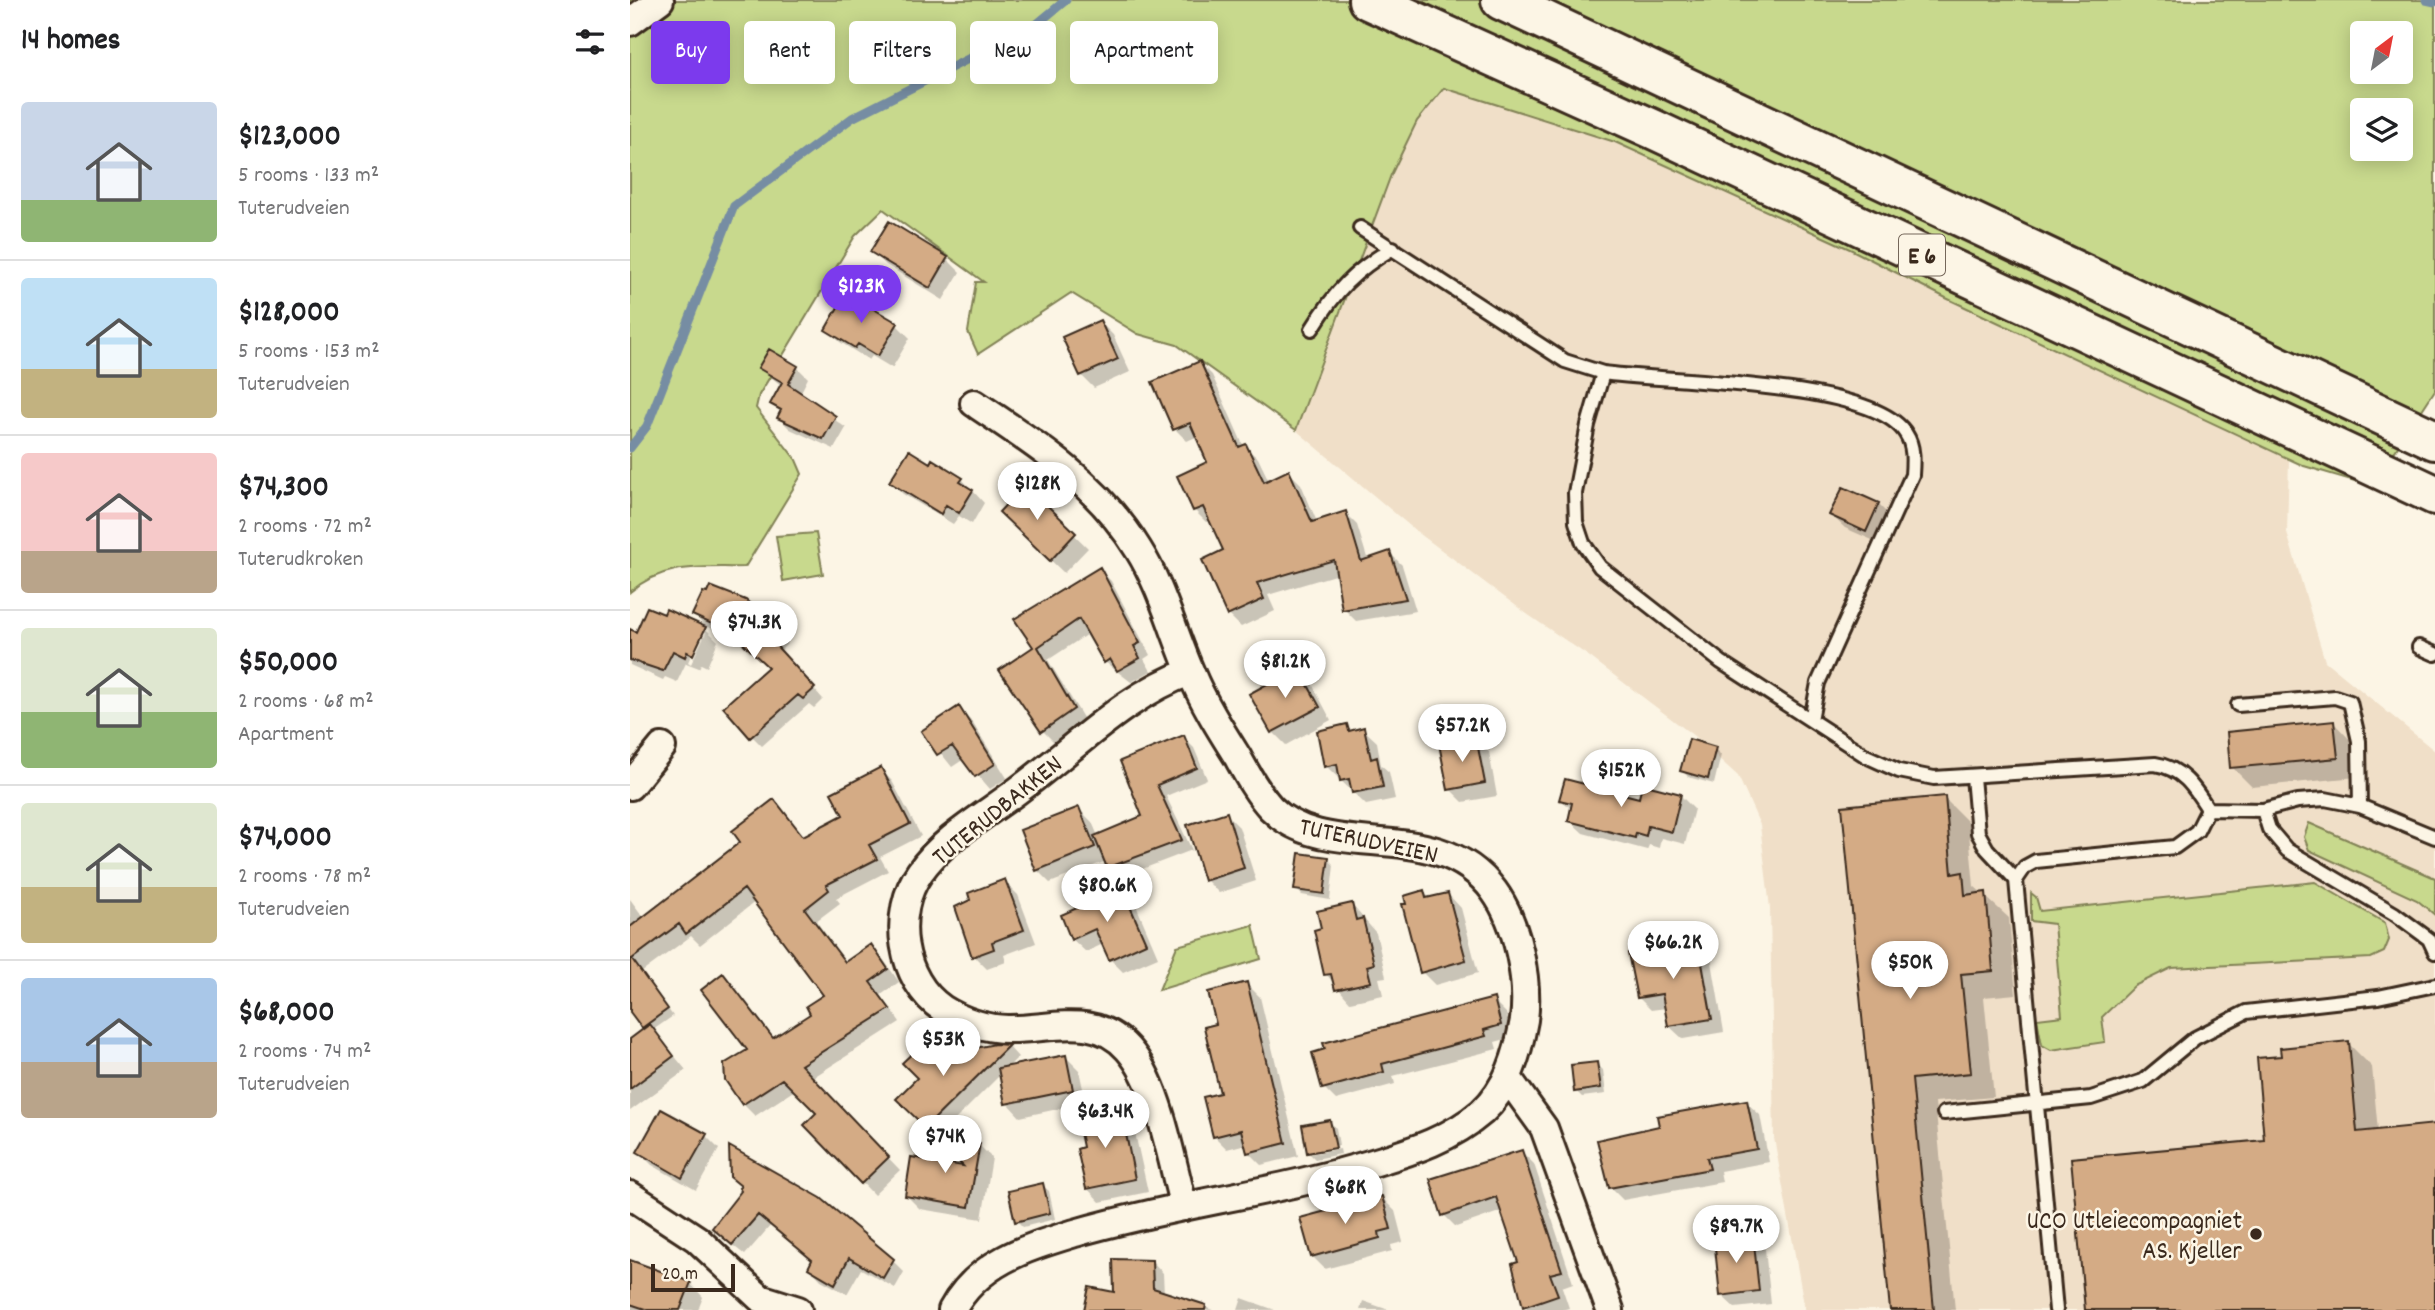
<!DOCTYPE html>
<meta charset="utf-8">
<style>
body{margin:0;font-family:Dekko,sans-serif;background:#f6f6f6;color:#202124;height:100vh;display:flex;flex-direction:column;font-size:26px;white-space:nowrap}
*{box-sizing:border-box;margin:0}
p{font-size:23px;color:#757577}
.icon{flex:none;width:38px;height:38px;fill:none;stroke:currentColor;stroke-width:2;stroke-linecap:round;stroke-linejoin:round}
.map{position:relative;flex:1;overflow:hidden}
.details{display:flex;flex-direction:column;background:#fff;width:630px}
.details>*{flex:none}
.guide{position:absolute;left:21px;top:21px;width:665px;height:63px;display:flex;gap:14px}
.needle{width:46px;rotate:32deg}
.fabs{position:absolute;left:1720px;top:21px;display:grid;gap:14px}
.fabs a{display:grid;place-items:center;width:63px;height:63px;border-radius:7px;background:#fff;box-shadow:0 4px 18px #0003;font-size:35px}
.scale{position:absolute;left:21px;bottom:18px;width:84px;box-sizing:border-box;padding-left:7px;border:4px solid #3b2a1e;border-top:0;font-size:19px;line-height:24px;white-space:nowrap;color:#3b2a1e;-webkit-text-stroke:5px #fcf5e5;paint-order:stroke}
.price{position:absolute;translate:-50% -60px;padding:0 16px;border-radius:24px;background:#fff;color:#222;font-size:23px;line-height:46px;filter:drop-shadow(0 2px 4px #0008)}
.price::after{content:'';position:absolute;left:50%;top:42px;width:21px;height:16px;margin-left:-10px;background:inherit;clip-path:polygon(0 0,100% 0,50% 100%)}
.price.current{background:#7c3aed;color:#fff}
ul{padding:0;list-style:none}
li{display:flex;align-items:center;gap:21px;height:175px;padding:0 21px}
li+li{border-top:2px solid #e0e0e0}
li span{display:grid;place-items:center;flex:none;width:196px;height:140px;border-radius:7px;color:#555}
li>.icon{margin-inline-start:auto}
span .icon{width:84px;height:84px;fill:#fffc;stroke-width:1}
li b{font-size:30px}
h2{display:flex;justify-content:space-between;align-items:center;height:84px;padding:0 21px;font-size:30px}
.chip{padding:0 24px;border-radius:7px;background:#fff;box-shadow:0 4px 18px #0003;font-size:24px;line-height:63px}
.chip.current{background:#7c3aed;color:#fff}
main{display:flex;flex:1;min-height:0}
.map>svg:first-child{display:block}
.built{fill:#f0dfc8}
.green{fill:#c8d98d;stroke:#828256;stroke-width:2;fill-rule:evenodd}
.shadow{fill:#0003;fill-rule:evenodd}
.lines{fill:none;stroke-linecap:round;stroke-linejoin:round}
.stream{stroke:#768da3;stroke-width:9}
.building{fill:#d4ab85;stroke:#3b2a1e;stroke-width:2}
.service-casing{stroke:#3b2a1e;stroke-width:18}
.minor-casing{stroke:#3b2a1e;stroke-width:32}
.motorway-casing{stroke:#3b2a1e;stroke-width:44}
.service{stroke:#fcf5e5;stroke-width:12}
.minor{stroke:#fcf5e5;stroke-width:26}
.motorway{stroke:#fcf5e5;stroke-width:38}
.poi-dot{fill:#3b2a1e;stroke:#fcf5e5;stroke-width:2.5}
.labels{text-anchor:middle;stroke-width:5;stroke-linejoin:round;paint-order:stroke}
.shield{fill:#fcf5e5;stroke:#75675a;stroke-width:2}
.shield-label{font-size:24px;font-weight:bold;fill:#3b2a1e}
.street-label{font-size:26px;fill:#3b2a1e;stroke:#fcf5e5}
.poi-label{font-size:26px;fill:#3b2a1e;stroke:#fcf5e5;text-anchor:end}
</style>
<main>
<section class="details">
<h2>14 homes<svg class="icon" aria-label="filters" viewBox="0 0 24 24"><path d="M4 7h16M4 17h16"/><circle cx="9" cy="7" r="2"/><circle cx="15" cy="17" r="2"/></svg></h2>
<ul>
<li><span style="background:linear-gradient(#c9d6e8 70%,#8fb573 0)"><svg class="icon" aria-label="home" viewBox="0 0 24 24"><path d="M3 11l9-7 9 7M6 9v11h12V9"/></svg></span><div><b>$123,000</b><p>5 rooms · 133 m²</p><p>Tuterudveien</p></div></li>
<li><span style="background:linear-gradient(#bfe0f5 65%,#c2b280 0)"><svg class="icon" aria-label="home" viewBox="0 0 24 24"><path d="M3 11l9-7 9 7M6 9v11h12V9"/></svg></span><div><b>$128,000</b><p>5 rooms · 153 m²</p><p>Tuterudveien</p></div></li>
<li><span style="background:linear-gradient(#f6c9c9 70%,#b9a48a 0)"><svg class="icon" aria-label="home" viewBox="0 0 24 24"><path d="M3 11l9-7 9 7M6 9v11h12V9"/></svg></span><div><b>$74,300</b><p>2 rooms · 72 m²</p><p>Tuterudkroken</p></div></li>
<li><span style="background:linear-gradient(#dfe7d0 60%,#8fb573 0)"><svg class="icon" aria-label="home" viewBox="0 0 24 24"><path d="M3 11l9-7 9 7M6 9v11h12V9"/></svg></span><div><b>$50,000</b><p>2 rooms · 68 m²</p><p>Apartment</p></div></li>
<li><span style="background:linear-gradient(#dfe7d0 60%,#c2b280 0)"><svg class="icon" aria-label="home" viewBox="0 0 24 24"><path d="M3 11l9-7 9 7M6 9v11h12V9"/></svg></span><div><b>$74,000</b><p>2 rooms · 78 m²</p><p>Tuterudveien</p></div></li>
<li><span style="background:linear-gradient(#a9c7e8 60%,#b9a48a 0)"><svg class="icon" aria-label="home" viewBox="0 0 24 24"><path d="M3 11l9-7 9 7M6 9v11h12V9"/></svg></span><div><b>$68,000</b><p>2 rooms · 74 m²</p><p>Tuterudveien</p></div></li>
</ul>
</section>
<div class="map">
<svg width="1805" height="1310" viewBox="0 0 1805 1310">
<rect width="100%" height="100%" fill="#fcf5e5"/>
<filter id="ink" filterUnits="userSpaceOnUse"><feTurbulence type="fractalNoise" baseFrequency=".0143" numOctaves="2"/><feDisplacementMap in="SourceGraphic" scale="14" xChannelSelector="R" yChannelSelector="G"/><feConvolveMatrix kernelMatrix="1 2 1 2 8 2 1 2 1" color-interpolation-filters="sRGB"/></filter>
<g filter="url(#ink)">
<path class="built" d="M814 88 985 142 1222 250 1316 298 1659 459 1657 533 1695 661 1805 751V1310H1175L1144 1138 1140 908 1130 825 1108 776 1064 736 960 657 897 614 786 531 666 430 679 388 761 175 787 121Z"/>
<path class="green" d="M0 0H1805V390L1765 451 1728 482 1674 466 1316 298 1222 250 985 142 814 88 787 121 761 175 666 430 547 345 508 334 441 293 348 354 338 332 346 282H354L253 209 225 236 129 395 126 408 166 460 172 474 115 567C72 568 35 562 0 592ZM1732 33H1771V72H1732ZM1732 110H1771V149H1732Z
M186 533 193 574 153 581 146 536Z
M1679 823 1805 878V915L1787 900 1679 850 1674 837Z
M1685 882 1755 923 1759 940 1754 952 1741 958 1541 968 1504 986 1472 1017 1475 1042 1421 1050 1412 1045 1407 1019 1432 1016 1424 924 1401 921V893L1406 897 1410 911Z
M623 925 631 959 529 990 547 946Z"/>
<path class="shadow" d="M260 224 317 259 330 272 313 300 256 265 243 252Z
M470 322 483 335 500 372 464 388 451 375Z
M267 325 280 338 262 368 242 356 239 360 210 342 197 329Z
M570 363 582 375 614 447 628 458 639 481 659 472 671 484 687 522 715 513 727 525 738 561 760 553 772 565 786 611 726 621 714 609 708 574 638 595 645 611 611 627 599 615 595 551 581 520 576 522 564 510 580 463 568 436 557 441 545 429Z
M167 367 178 378 170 394 216 428 204 449 160 429 149 418 152 413 142 403 152 386 130 368Z
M301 465 332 479 354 503 342 524 329 516 323 524 273 494 261 482Z
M395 487 458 548 434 573 384 525Z
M1248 504 1261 517 1249 543 1215 528 1201 515Z
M469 569 481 581 520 655 514 659 521 671 501 682 475 662 459 633 418 660 455 721 424 742 412 730 406 648Z
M115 602 158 643 150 651 193 699 184 708 179 704 132 746 122 736 140 667 114 643 74 625 64 615Z
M75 628 88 641 77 667 71 664 69 668 56 663 47 682 35 677 33 680 0 665V631L7 634ZM72 632H76L61 664 58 662Z
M668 669 681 682 701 720 656 745 643 732 622 695Z
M329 709 342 722 377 778 360 789 334 759 322 767 294 732Z
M1704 723 1723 743 1727 777 1622 787 1602 767Z
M717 726 722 732 733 729 747 742 751 765 759 772 765 799 736 805 696 766Z
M553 737 564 748 577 779 536 796 562 850 489 878 476 861 420 883 407 870 449 809 462 822 468 836 515 817 492 762Z
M845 739 859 752 867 796 833 802 820 789Z
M1085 749 1091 755 1084 784 1058 777 1052 770Z
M250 769 262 781 291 836 250 857 258 871 206 898 210 903 186 921 217 963 241 947 253 959 269 982 251 995 270 1022 182 1078 270 1170 244 1195 176 1125 188 1113 165 1090 125 1116 113 1104 120 1050 93 975 144 1039 182 1014 196 995 126 901 70 945 61 936 0 981V899L14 918 112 842 144 801 175 837 215 816Z
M1014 786 1051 796 1064 809 1055 844 1031 838 1029 848 1019 845 1017 850 953 833 939 820 942 810 931 799 1010 800Z
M1314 798 1338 822 1344 886 1379 918 1386 994 1354 997 1364 1097 1305 1102 1325 1310H1261L1213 808Z
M596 814 609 827 626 881 589 893 576 880Z
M698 859 704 865 700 900 672 895 666 889Z
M374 881 388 895 406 943 374 955 376 962 357 969 344 956Z
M491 890 505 903 528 957 493 972 480 959 473 944 456 952 442 939Z
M794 892 800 899 818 894 831 908 848 973 805 985 792 972Z
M722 905 746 933 756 977 749 978 753 995 720 1002 696 974 693 930Z
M1068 943 1081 956 1094 1032 1053 1039 1039 1026 1036 1008 1021 1010 1008 997Z
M617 984 630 997 668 1156 631 1165 618 1152 616 1144 597 1149 584 1136 593 1094 588 1025Z
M27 994 43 1016 23 1030 56 1070 0 1111V1042L16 1030 0 1009V1003Z
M863 1000 876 1013 883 1037 865 1042 867 1049 763 1076 765 1084 706 1100 694 1088Z
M1718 1043 1742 1067 1748 1131 1805 1126V1310H1457L1636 1142 1653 1058Z
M365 1046H378L388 1057 377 1068 435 1056 449 1070 456 1103 390 1117 377 1103 371 1074 297 1148 286 1138 289 1079 301 1058Z
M967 1064 973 1070 976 1094 952 1097 946 1091Z
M1116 1102 1130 1115 1139 1162 1090 1171 1092 1182 993 1200 980 1187 1031 1127Z
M490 1111 503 1124 518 1192 470 1202 457 1188 455 1149Z
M699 1121 706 1128 709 1145 681 1151V1154L710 1149 711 1154 685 1159 679 1153Z
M76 1136 89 1149 66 1190 22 1165 9 1152Z
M349 1145 362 1158 352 1219 290 1209 277 1196 338 1169Z
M892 1152 904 1164 943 1283 932 1287 939 1308 932 1310H899L895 1306 890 1263 872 1211 826 1227 814 1215Z
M412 1185 419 1191 425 1219 393 1227 387 1221Z
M113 1186 262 1260 274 1272 265 1288 231 1269 217 1294 191 1280 180 1268 184 1261 141 1225 115 1255 96 1240 114 1191Z
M752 1198 765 1211 773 1242 761 1245 762 1251 695 1269 682 1256Z
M1122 1236 1135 1249 1141 1304 1105 1308 1091 1295Z
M522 1261 533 1273 534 1294 584 1310H456L486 1295Z
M0 1262 60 1283 73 1297 68 1310H0Z
M612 1298 645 1310H608Z
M733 1301 759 1310H730Z"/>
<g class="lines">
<path class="stream" d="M1796 0 1805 2
M0 448 17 426 104 206 222 118 407 24 436 0"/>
</g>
<path class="building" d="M259 221 318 257 300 288 240 252Z
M216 293 268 323 248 356 228 344 225 348 195 330Z
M470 320 488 359 450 376 432 337Z
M139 349 168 366 158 384 206 416 193 439 147 418 151 410 140 404 152 382 128 368Z
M570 361 609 447 616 444 634 482 659 470 682 522 716 511 731 561 760 551 776 599 712 610 704 560 627 583 634 599 597 616 572 560 593 550 573 507 563 511 547 476 577 462 560 423 543 430 522 382Z
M279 450 300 463 302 459 333 478 330 482 343 490 329 513 316 505 311 514 259 482Z
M395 484 446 533 420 561 369 512Z
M1213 487 1249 503 1236 532 1199 515Z
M470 567 510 643 504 646 510 658 487 671 480 659 474 663 449 619 408 647 444 709 411 732 369 670 403 647 384 619Z
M80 586 116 600 149 632 141 640 185 688 173 699 168 695 120 738 93 707 138 667 102 633 62 615 73 592 77 593Z
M17 607 34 614 36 609 76 627 63 655 57 652 55 657 43 651 33 671 0 660V629L6 632Z
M668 667 690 707 641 733 619 694Z
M329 706 365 764 345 777 322 746 307 755 291 731Z
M1704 721 1708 758 1600 768 1597 732Z
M717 724 719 731 734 727 741 759 747 757 753 787 722 793 719 779 710 781 707 764 694 767 687 731Z
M554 735 567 768 527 785 552 840 477 868 464 836 512 816 490 761Z
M846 737 855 783 818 790 809 744Z
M1059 739 1086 747 1078 779 1050 771Z
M251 767 280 824 239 845 247 859 196 885 199 890 175 909 215 962 241 944 258 969 240 982 260 1009 171 1065 259 1157 231 1184 174 1125 186 1113 152 1079 112 1105 95 1080 94 1064 117 1050 71 990 93 973 143 1038 180 1014 176 1006 193 995 114 889 56 934 49 924 2 959 38 1009 12 1028 0 1012V927L110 842 102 831 144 799 173 836 213 815 201 793Z
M935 779 1009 798 1012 784 1051 794 1042 832 1018 826 1016 836 1006 833 1005 838 938 821 942 803 929 800Z
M1315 796 1322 874 1333 872 1335 895 1356 892 1363 971 1331 974 1341 1073 1282 1079 1304 1310H1260L1212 806Z
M449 807 465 847 406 871 390 830Z
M597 812 614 868 574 881 557 825Z
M669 853 699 857 694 894 664 890Z
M375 879 394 930 362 942 364 949 342 957 325 907 340 900 338 893Z
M492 888 516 943 479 960 465 929 441 940 431 915Z
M794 890 796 898 818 893 836 960 790 973 772 904H776L774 896Z
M722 903 726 920 733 918 744 964 737 966 741 982 705 990 701 974 694 975 684 930 691 928 687 911Z
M1068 941 1082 1019 1038 1026 1032 994 1007 998 998 953Z
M617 982 656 1143 617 1153 611 1130 583 1137 573 1097 590 1093 574 1027 586 1024 578 992Z
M864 998 871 1025 854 1030 856 1036 752 1064 754 1072 692 1089 682 1053 695 1049 693 1043Z
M20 1024 44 1056 0 1089V1039Z
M318 1038 331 1051 365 1044 379 1045 285 1138 288 1120 266 1099 287 1078 272 1063 291 1045 301 1055Z
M1719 1041 1727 1132 1805 1124V1310H1455L1441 1158 1634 1140 1627 1058 1651 1056 1650 1048Z
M436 1055 443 1090 375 1104 368 1068Z
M967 1062 971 1088 944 1092 941 1065Z
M1117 1100 1127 1149 1077 1158 1080 1169 979 1188 967 1140 1029 1126 1027 1116Z
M31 1109 77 1134 52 1178 7 1152Z
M491 1109 505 1179 456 1189 447 1149 453 1147 447 1118Z
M700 1120 706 1148 677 1153 672 1125Z
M303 1135 350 1143 339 1207 275 1196 281 1157 333 1166Z
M99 1146 191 1198 264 1259 253 1278 219 1258 205 1284 178 1268 182 1260 128 1215 102 1245 82 1228 111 1191 109 1188 111 1186 100 1177Z
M892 1150 932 1271 920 1274 928 1295 893 1307 882 1264 888 1262 866 1197 812 1216 800 1179Z
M413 1183 420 1213 385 1222 378 1191Z
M752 1196 761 1229 749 1232 750 1238 681 1257 670 1218Z
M1123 1234 1129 1291 1090 1296 1084 1238Z
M483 1259 522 1260 523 1288 576 1305 575 1310H454L459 1287 484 1292Z
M0 1260 61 1282 50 1310H18L0 1304Z"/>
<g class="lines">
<g class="service-casing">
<path id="service" d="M730 228 935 361 973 373
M682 329C706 290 724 271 763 248
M1789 647 1805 654
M1608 705 1705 697 1720 702 1729 741 1730 806
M1181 720 1188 683 1282 475C1283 461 1284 446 1276 434 1244 380 1034 382 973 373L958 425 945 493 946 522 953 543 970 567 1091 662 1236 756 1269 771 1304 778 1525 764C1552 768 1564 787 1578 809
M1343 777 1348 833 1357 849 1386 880
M1578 809 1633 810 1668 801 1695 799 1730 806 1805 837
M1633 810 1639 829 1657 850 1765 914 1799 939 1805 952
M1314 1113 1461 1098 1513 1081 1565 1038 1616 1012 1748 997 1805 985
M1426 1310 1386 880 1395 867 1406 861 1545 847 1567 831 1578 809"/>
</g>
<g class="minor-casing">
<path id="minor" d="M0 22 30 0
M0 786 32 747
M878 1078 914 1128 980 1310
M0 1195 67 1239 130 1298 168 1310
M554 1207C541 1161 530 1085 498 1049 465 1011 420 1030 378 1029 356 1029 332 1021 313 1009 270 980 261 913 290 872 314 837 358 814 391 788 445 748 497 694 560 672
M322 1310C348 1262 396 1248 445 1233 544 1204 647 1193 746 1162 783 1151 822 1138 852 1112 878 1088 888 1054 894 1020 899 981 888 924 864 891 807 813 698 866 641 808 627 793 617 774 607 756 590 729 573 702 561 673 543 632 532 587 508 549 468 484 406 444 344 403"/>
</g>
<g class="motorway-casing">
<path id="motorway" d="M738 0 1025 130 1805 495
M871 0 1805 440"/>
</g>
<use href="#service" class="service"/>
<use href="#minor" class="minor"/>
<use href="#motorway" class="motorway"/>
</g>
</g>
<circle class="poi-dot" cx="1626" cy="1234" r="7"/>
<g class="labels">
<rect class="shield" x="1269" y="234.5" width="46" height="41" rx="5"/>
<g class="shield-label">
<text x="1292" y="263">E 6</text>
</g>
<g class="street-label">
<text transform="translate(366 809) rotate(-39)" y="9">TUTERUDBAKKEN</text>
<text transform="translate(739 839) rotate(12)" y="9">TUTERUDVEIEN</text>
</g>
<g class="poi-label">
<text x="1612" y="1228">UCO Utleiecompagniet<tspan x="1612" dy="30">AS. Kjeller</tspan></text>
</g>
</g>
</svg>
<div class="fabs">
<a><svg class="needle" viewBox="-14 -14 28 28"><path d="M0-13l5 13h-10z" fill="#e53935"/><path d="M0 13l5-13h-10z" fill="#757577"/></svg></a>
<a><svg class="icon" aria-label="layers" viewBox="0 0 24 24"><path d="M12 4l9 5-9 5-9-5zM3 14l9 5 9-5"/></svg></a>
</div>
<div class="scale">20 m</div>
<b class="price current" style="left:231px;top:325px">$123K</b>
<b class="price" style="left:407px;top:522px">$128K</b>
<b class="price" style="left:124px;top:661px">$74.3K</b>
<b class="price" style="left:655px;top:700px">$81.2K</b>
<b class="price" style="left:832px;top:764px">$57.2K</b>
<b class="price" style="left:991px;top:809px">$152K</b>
<b class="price" style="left:477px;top:924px">$80.6K</b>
<b class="price" style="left:1043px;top:981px">$66.2K</b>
<b class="price" style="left:1280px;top:1001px">$50K</b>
<b class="price" style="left:313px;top:1078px">$53K</b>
<b class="price" style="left:475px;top:1150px">$63.4K</b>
<b class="price" style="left:315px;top:1175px">$74K</b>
<b class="price" style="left:715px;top:1226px">$68K</b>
<b class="price" style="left:1106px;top:1265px">$89.7K</b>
<div class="guide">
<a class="chip current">Buy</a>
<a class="chip">Rent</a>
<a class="chip">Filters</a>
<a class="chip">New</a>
<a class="chip">Apartment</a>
</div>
</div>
</main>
